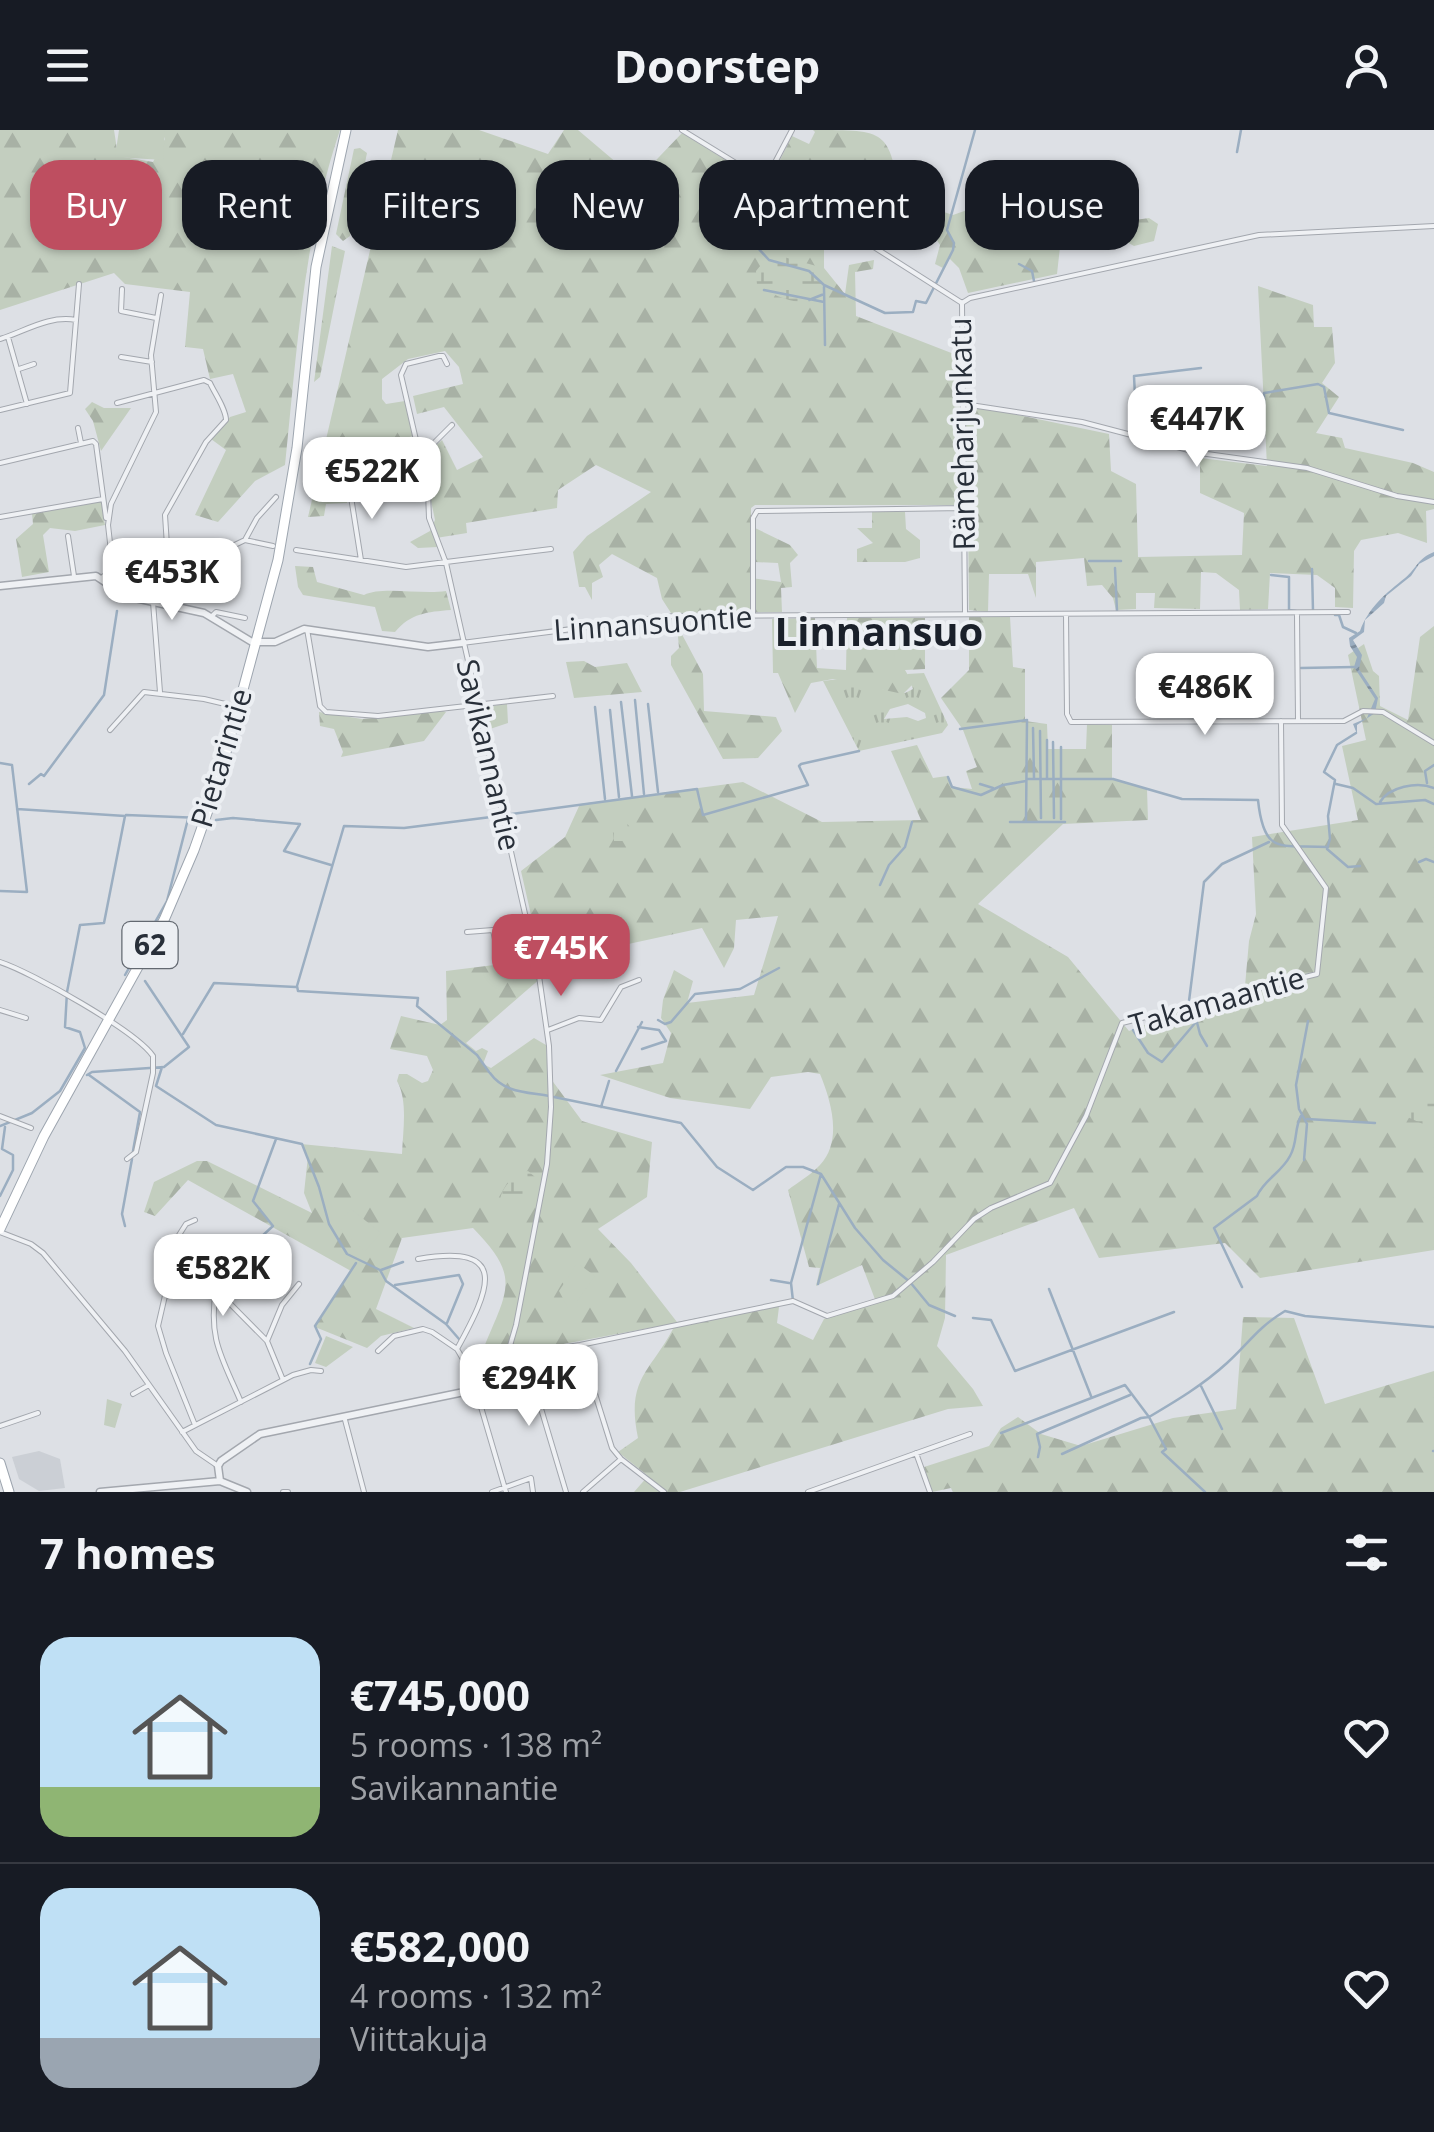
<!DOCTYPE html>
<meta charset="utf-8">
<style>
body{margin:0;font-family:"Open Sans",sans-serif;background:#20242c;color:#f1f3f6;height:100vh;display:flex;flex-direction:column;font-size:38px;white-space:nowrap}
*{box-sizing:border-box;margin:0}
p{font-size:32px;color:#9ea1a6}
.icon{flex:none;width:55px;height:55px;fill:none;stroke:currentColor;stroke-width:2;stroke-linecap:round;stroke-linejoin:round}
.map{position:relative;height:1362px;overflow:hidden}
.details{display:flex;flex-direction:column;background:#171b24;flex:1}
.details>*{flex:none}
.top-card{position:absolute;left:30px;top:30px;width:1375px;height:90px;display:flex;gap:20px}
.price{position:absolute;translate:-50% -85px;padding:0 22px;border-radius:20px;background:#fff;color:#222;font-size:32px;line-height:65px;filter:drop-shadow(0 2px 5px #0008)}
.price::after{content:'';position:absolute;left:50%;top:60px;width:30px;height:22px;margin-left:-15px;background:inherit;clip-path:polygon(0 0,100% 0,50% 100%)}
.price.active{background:#be4e60;color:#fff}
ul{padding:0;list-style:none}
li{display:flex;align-items:center;gap:30px;height:250px;padding:0 40px}
li+li{border-top:2px solid #363941}
li span{display:grid;place-items:center;flex:none;width:280px;height:200px;border-radius:30px;color:#555}
li>.icon{margin-inline-start:auto}
span .icon{width:120px;height:120px;fill:#fffc;stroke-width:1}
li b{font-size:42px}
h2{display:flex;justify-content:space-between;align-items:center;height:120px;padding:0 40px;font-size:42px}
.pill{padding:0 35px;border-radius:30px;background:#171b24;box-shadow:0 2px 8px #0004;font-size:35px;line-height:90px}
.pill.active{background:#be4e60;color:#fff}
header{display:flex;justify-content:space-between;align-items:center;height:130px;padding:0 40px;background:#171b24;font-size:45px;font-weight:700}
.map>svg:first-child{display:block}
.built{fill:#cbcfd5}
.grass{fill:url(#grass-tufts);fill-rule:evenodd}
.forest{fill:url(#forest-firs);fill-rule:evenodd}
.wetland{fill:url(#wetland-marsh)}
.pitch{fill:#c3cebf}
.water{fill:url(#water-waves)}
.lines{fill:none;stroke-linecap:round;stroke-linejoin:round}
.stream{stroke:#9baec1;stroke-width:2.5}
.minor-casing{stroke:#a3a7ae;stroke-width:6}
.tertiary-casing{stroke:#a3a7ae;stroke-width:9}
.primary-casing{stroke:#9da5af;stroke-width:11}
.minor{stroke:#eff1f4;stroke-width:4}
.tertiary{stroke:#eff1f4;stroke-width:6}
.primary{stroke:#fff;stroke-width:9}
.labels{text-anchor:middle;stroke-width:8;stroke-linejoin:round;paint-order:stroke}
.shield{fill:#eceff3;stroke:#636971;stroke-width:2.5}
.shield-label{font-size:28px;font-weight:bold;fill:#282f39}
.street-label{font-size:30px;fill:#282f39;stroke:#eceff3}
.district-label{font-size:40px;font-weight:bold;fill:#1a202a;stroke:#eceff3}
</style>
<header><svg class="icon" aria-label="menu" viewBox="0 0 24 24"><path d="M4 6h16M4 12h16M4 18h16"/></svg>Doorstep<svg class="icon" aria-label="person" viewBox="0 0 24 24"><circle cx="12" cy="8" r="4"/><path d="M4 21q1-7 8-7t8 7"/></svg></header>
<div class="map">
<svg width="1434" height="1362" viewBox="0 0 1434 1362">
<defs>
<pattern id="grass-tufts" width="24" height="20" patternUnits="userSpaceOnUse" patternTransform="scale(2.5)"><rect width="24" height="20" fill="#c3cebf"/><path d="M3 7l-1-3M5 7V3M7 7l1-3M15 17l-1-3M17 17v-4M19 17l1-3" fill="none" stroke="#a8b1a5"/></pattern>
<pattern id="forest-firs" width="22" height="20" patternUnits="userSpaceOnUse" patternTransform="scale(2.5)"><rect width="22" height="20" fill="#c3cebf"/><path d="M5 1l3.5 6h-7zM16 11l3.5 6h-7z" fill="#a8b1a5"/></pattern>
<pattern id="wetland-marsh" width="20" height="14" patternUnits="userSpaceOnUse" patternTransform="scale(2.5)"><rect width="20" height="14" fill="#c3cebf"/><path d="M1 5h8M5 5V1M11 12h8M15 12V8" fill="none" stroke="#a8b1a5"/></pattern>
<pattern id="water-waves" width="16" height="10" patternUnits="userSpaceOnUse" patternTransform="scale(2.5)"><rect width="16" height="10" fill="#9baec1"/><path d="M0 5q4-4 8 0t8 0" fill="none" stroke="#7e8e9e"/></pattern>
</defs>
<rect width="100%" height="100%" fill="#dde0e5"/>
<path class="built" d="M39 1321 60 1329 65 1358 39 1361 19 1349 12 1327Z"/>
<path class="grass" d="M875 543 882 559 905 563 913 559 907 544 924 543 948 595 942 603 859 621 823 551 839 549 871 556ZM908 574 925 583 926 588 918 591 907 587 884 589 890 579Z"/>
<path class="forest" d="M0 0H114L118 26 153 32 165 9 161 0H340C303 109 297 221 285 335L255 351 218 392 195 385 226 320 211 309 230 287 246 282 233 244 210 249 203 219 185 217 190 162 125 154 114 143 0 180Z
M398 0H479L548 24 564 0H578L637 50 682 3 824 91V138L845 164 849 135 874 130 873 139 855 142 856 186 954 224 961 273 1109 304 1111 341 1136 354 1138 427 1242 425 1244 383 1200 363V328L1267 336 1258 156 1313 175 1314 197H1332L1335 233 1322 253 1339 267 1316 303 1342 308 1345 318 1413 333 1434 342V379L1426 381 1427 413 1398 403 1361 410 1354 421 1353 478 1335 477V458L1317 445 1270 443 1268 479 1240 480 1239 460 1216 443 1201 442 1200 479 1154 478 1155 463H1136V479L1116 480 1113 468 1102 455 1087 456 1084 428 1036 432V468L1028 444H989L988 482 969 480 968 375H755L751 378V448L781 452 778 433 755 432V398L790 415 798 425 790 433 792 457 781 458 782 482 671 483 662 469 657 448 612 424 599 435 603 447 592 453V470L585 457H579L573 422 587 406 651 362 596 335 558 360 557 378 466 393 467 403 436 408 438 417 418 418 410 412 430 401 435 390 422 328 442 310 457 340 483 327 444 277 417 284 413 266 463 254 459 237 445 221 408 229 382 249V269L386 274 405 271 413 306 394 311 400 330 354 340 333 324 328 338 344 350 347 373 326 374 324 386 308 387Z
M813 0C888 0 888 0 901 68L953 85 1041 54 1064 57 1065 73 1114 93 1149 88 1158 94 1154 111 1134 116 1118 107 1103 111 1097 101 1062 99 1057 144 968 163 959 138 949 128 943 138 935 134 940 115C924 87 914 95 898 78 872 50 833 41 796 33L792 36 779 32 792 6 809 14 815 2Z
M360 18 367 23 350 106 343 111 336 104 354 19Z
M332 116 345 121 320 247 314 252Z
M92 272 104 278H131L101 321 93 291 85 279Z
M101 371 105 395 75 401 50 398 43 405 49 442 22 447 16 409 33 394 32 384Z
M872 382H905L906 399 920 410V428L905 432H857V419L873 413 857 398H872Z
M295 436 313 437 317 452 364 465C382 456 422 465 446 461L451 480C427 482 411 483 395 502L382 501 375 477 303 465 298 457Z
M969 487H1010L1013 537 1025 539V591L1047 594 1048 619H1086L1087 594 1112 595V649L1147 659 1148 690 1063 694 978 774 1068 827 1129 901 1245 856 1249 811 1256 784 1252 707 1358 690 1342 616 1366 610 1348 525 1364 514 1373 541 1379 546 1380 576 1408 590 1420 507 1434 496V1120L1260 1148 1225 1113 1099 1128 1074 1078 946 1125 945 1188 937 1216 973 1259 983 1276 948 1279 680 1362H634L648 1346 618 1322 638 1308C625 1246 653 1241 676 1193L526 1221 503 1215 495 1228 477 1236 470 1222 484 1217C508 1159 521 1147 473 1098L402 1108 376 1179 414 1198 381 1206 367 1218 315 1197 351 1141 188 1050 155 1086 144 1082 154 1052 197 1031H207L312 1083 304 1063 308 1026 301 1014 402 1024C403 999 408 971 397 951L399 944H407L422 953 428 951 433 940 427 926 390 919 401 886 440 895 447 890 446 841 541 829 521 741 565 707 580 674 743 652 822 692 921 690 891 621 917 615 933 648 947 646 953 657 972 659 966 641 977 637 963 600 941 568 969 540ZM778 786 754 865 687 873 693 851 674 840 663 870 661 888 671 903 663 933 600 945 670 968 750 979 771 947 808 942 820 944C831 971 843 1010 820 1035 811 1045 798 1052 788 1060L809 1137 820 1138 816 1156 862 1135 876 1172 824 1189 813 1210 777 1193 779 1177H756L677 1192 631 1133 598 1099 647 1067 652 1012 582 991 548 945 546 915 534 908 491 938 483 934 488 921 482 918 476 921 466 913 564 828 702 798 724 838 734 818 736 790Z
M815 488 817 538 846 540 847 488H925V539L905 540 913 554 903 564 833 549 811 553 795 583 778 543H773L772 489Z
M677 495 703 544 704 581 776 587 782 601 758 628 723 629 671 535V526L679 518Z
M584 531 595 537 627 533 642 562 574 568 566 532Z
M507 574 508 593 487 600 481 577Z
M443 581 446 582 424 611 341 627 343 622 334 599 320 596 319 582 362 589Z
M1243 1187 1294 1188 1325 1274 1434 1241V1362H953L951 1358 932 1362 924 1337 989 1316 1001 1298 1018 1287 1041 1304 1081 1316 1173 1288 1236 1279Z"/>
<path class="wetland" d="M780 126 820 137 823 165 819 171C797 176 776 167 757 155L756 141 765 130Z
M611 688C622 688 629 692 632 703L630 711H614Z
M1415 963 1434 967V999L1403 985V972Z
M528 1041 535 1047 534 1057 508 1074 500 1071C501 1057 515 1044 528 1041Z"/>
<path class="pitch" d="M119 0H165L163 30 115 27Z
M351 1079 381 1103 365 1121 336 1095Z
M576 1135H580L595 1146 577 1171 578 1178H568L559 1161Z
M326 1206 353 1217 326 1237 315 1233Z
M107 1269 122 1274 115 1298 104 1295Z"/>
<path class="water" d="M1434 422V426L1419 434 1411 446 1386 466 1384 473 1365 490 1364 502 1353 510 1362 525 1359 539 1378 568 1375 583 1357 595V604L1353 594 1367 588 1375 569 1354 537 1357 527 1350 516 1349 508 1360 501C1368 478 1386 463 1405 448 1417 438 1418 428 1434 422Z"/>
<g class="lines">
<path class="stream" d="M1237 22 1241 0
M756 116 769 130 809 141 824 155 885 183 913 182 916 171 926 173 953 120 954 113 947 100 975 0
M1019 134 1032 141 1034 151
M824 157 825 215
M764 160 824 172
M809 170 824 164
M1264 276V263L1318 254 1324 257 1329 283 1403 300
M1136 288 1134 246 1201 238
M1089 431H1121
M1115 438 1117 481
M1312 439 1313 481
M1271 445 1289 447V480L1296 481
M1335 485H1339L1343 497 1356 503
M1301 538 1354 537
M635 570 644 664
M621 572 632 666
M648 574 658 662
M595 577 605 669
M610 580 619 667
M1033 598 1034 648
M960 599 1027 590 1026 692
M1040 601 1041 688
M1356 603 1337 615 1324 642 1335 650 1328 686 1330 709 1327 719 1348 737 1360 736
M1047 610V648
M1053 612 1054 688
M1061 617V689
M0 633 12 635 27 762 0 761
M948 647 952 657 981 665 1003 655 1026 651
M1027 649H1113L1182 669 1258 670C1264 727 1281 714 1328 717
M1427 653 1425 641 1434 635
M29 654 41 644 44 646 104 565 117 481
M980 654 993 658
M1336 654 1353 658 1376 674 1425 670 1434 674
M1380 672C1389 657 1417 651 1434 658
M126 685 202 688
M505 685 697 659 703 685 808 655 799 636 801 634 859 621
M216 690 233 688 300 694 284 721 331 735
M1010 692H1065
M1419 732 1426 729 1434 732
M880 755 889 735 905 717 912 692
M125 845 167 771 188 689
M1189 871 1204 752 1222 734 1269 712
M1193 877 1200 904 1207 916
M658 890 665 894 671 892 695 864 740 859 779 838
M638 897 659 900 666 911 642 919
M1133 900 1148 923 1162 932 1196 892
M183 904 214 853 296 857
M162 937 156 956 216 995 302 1014 319 1057 329 1094 347 1124 380 1140 386 1151 446 1194 459 1209
M616 941 642 892
M489 942 477 925 417 876 418 868 298 861 297 856 344 696 404 698 499 686
M490 943C504 963 527 962 549 966
M87 945 92 942 164 937 189 917 145 851
M89 945 140 982 133 1021
M554 967 681 993 717 1037 753 1060 786 1037H803L821 1044 855 1098 883 1130 910 1152 929 1175 955 1186
M601 977 609 951
M1307 989 1375 993
M0 996 32 983 60 961 85 918 80 902 65 897 67 862 80 795 104 793 125 686 17 679
M1304 1030 1307 994 1299 979 1296 955 1308 891
M0 1066 13 1040V1025L2 1019 5 997
M125 1096 122 1084 132 1029
M239 1127 273 1096 253 1071 276 1009
M381 1140 403 1132
M771 1150 789 1153
M818 1154 839 1074
M395 1155 459 1145 463 1154 447 1193
M1242 1157 1214 1098 1257 1066C1264 1050 1282 1042 1290 1026 1298 1012 1294 998 1301 986
M1049 1159 1091 1266
M793 1171 791 1153 821 1044
M973 1188 991 1190 1015 1241 1174 1182
M310 1234 321 1209 315 1196 356 1133
M1201 1256 1222 1299
M1001 1303 1125 1255 1149 1287 1166 1319 1162 1322 1205 1362
M1433 1321H1434
M1062 1324 1141 1288 1149 1287C1176 1271 1203 1255 1227 1233 1249 1213 1257 1198 1285 1181L1305 1186 1434 1197
M1038 1327 1040 1317 1037 1304 1130 1265"/>
<g class="minor-casing">
<path id="minor" d="M682 0 757 46 770 51 962 173 965 483
M770 51V42L792 0
M122 159 121 181 156 188
M962 173 970 168 1259 105 1434 96
M8 207 27 274
M0 209C24 202 48 185 76 190
M121 227 152 232
M447 234 443 226H439L406 234 401 245 428 362 429 388 446 433 539 846 549 916 551 977 547 1034 516 1195 507 1226 580 1215 793 1171 827 1186 893 1166 933 1132 974 1089 991 1078 1050 1053 1086 986 1122 893 1317 844 1326 758 1282 695 1281 591
M19 239 34 234
M117 273 204 250 210 253C215 264 226 279 226 290L206 312 165 385 168 431
M964 274 1082 292 1200 323 1307 338 1397 366 1434 372
M0 280 70 263 79 154
M78 298 81 313
M0 333 93 311 96 314 106 388
M0 387 103 369
M68 406 74 446
M245 410 257 388 276 367
M296 420 406 437 551 419
M361 430 348 348 420 327 452 295
M113 439 108 395 111 374 156 282 151 225 161 165
M100 449 113 439 216 424 245 410 273 416
M153 472 160 562
M1066 484 1067 584 1071 592 1344 591 1363 581 1383 582 1434 613
M1297 485 1298 590
M753 486V388L757 381 964 378
M211 487 216 482 245 488
M307 499 320 576 326 582 378 586 553 566
M462 513 674 486 1348 482
M110 600 144 562 204 569 238 577
M467 802 493 800 500 832 535 827
M0 832C31 842 136 901 153 926V943L136 1022 127 1029
M0 880 26 888
M548 900 579 888 601 890 621 857 639 850
M0 986 31 998
M195 1090 186 1094 179 1105 158 1196 166 1223 195 1295
M0 1102 31 1114 43 1123 125 1221 196 1321 218 1336
M176 1119 267 1211 283 1250
M418 1129C511 1113 490 1159 457 1219
M216 1159C208 1210 222 1227 241 1272
M267 1211 282 1175 299 1154
M580 1216 612 1318 621 1329 664 1362
M378 1221 394 1206 423 1199 432 1202 457 1219 471 1243 506 1362
M525 1225 566 1362
M133 1264 149 1255
M344 1286 364 1362
M0 1296 38 1283
M182 1302 293 1245 311 1240 321 1241
M916 1323 930 1362
M283 1362H288
M492 1362 531 1348 533 1362
M583 1362 621 1329
M808 1362 970 1304"/>
</g>
<g class="tertiary-casing">
<path id="tertiary" d="M0 456 96 446 126 466 204 483 252 512H275L304 499 428 517 462 513
M220 1351 218 1336 221 1331 260 1304 464 1262 475 1258 507 1226
M100 1362 220 1351 247 1362"/>
</g>
<g class="primary-casing">
<path id="primary" d="M0 1099 44 1006 164 790 194 720 218 652 278 430 297 318 316 137 346 0
M0 1333 9 1362"/>
</g>
<use href="#minor" class="minor"/>
<use href="#tertiary" class="tertiary"/>
<use href="#primary" class="primary"/>
</g>
<g class="labels">
<rect class="shield" x="122.5" y="792" width="55" height="46" rx="8"/>
<g class="shield-label">
<text x="150" y="825">62</text>
</g>
<g class="street-label">
<text transform="translate(963 304) rotate(-91)" y="10">Rämeharjunkatu</text>
<text transform="translate(653 494) rotate(-4)" y="10">Linnansuontie</text>
<text transform="translate(488 625) rotate(77)" y="10">Savikannantie</text>
<text transform="translate(222 628) rotate(-73)" y="10">Pietarintie</text>
<text transform="translate(1217 872) rotate(-16)" y="10">Takamaantie</text>
</g>
<g class="district-label">
<text x="879" y="516">Linnansuo</text>
</g>
</g>
</svg>
<b class="price" style="left:1197px;top:340px">€447K</b>
<b class="price" style="left:372px;top:392px">€522K</b>
<b class="price" style="left:172px;top:493px">€453K</b>
<b class="price" style="left:1205px;top:608px">€486K</b>
<b class="price active" style="left:561px;top:869px">€745K</b>
<b class="price" style="left:223px;top:1189px">€582K</b>
<b class="price" style="left:529px;top:1299px">€294K</b>
<div class="top-card">
<a class="pill active">Buy</a>
<a class="pill">Rent</a>
<a class="pill">Filters</a>
<a class="pill">New</a>
<a class="pill">Apartment</a>
<a class="pill">House</a>
</div>
</div>
<section class="details">
<h2>7 homes<svg class="icon" aria-label="filters" viewBox="0 0 24 24"><path d="M4 7h16M4 17h16"/><circle cx="9" cy="7" r="2"/><circle cx="15" cy="17" r="2"/></svg></h2>
<ul>
<li><span style="background:linear-gradient(#bfe0f5 75%,#8fb573 0)"><svg class="icon" aria-label="home" viewBox="0 0 24 24"><path d="M3 11l9-7 9 7M6 9v11h12V9"/></svg></span><div><b>€745,000</b><p>5 rooms · 138 m²</p><p>Savikannantie</p></div><svg class="icon" aria-label="heart" viewBox="0 0 24 24"><path d="M12 20l-8-8c-3-5 5-10 8-4 3-6 11-1 8 4z"/></svg></li>
<li><span style="background:linear-gradient(#bfe0f5 75%,#9aa5b1 0)"><svg class="icon" aria-label="home" viewBox="0 0 24 24"><path d="M3 11l9-7 9 7M6 9v11h12V9"/></svg></span><div><b>€582,000</b><p>4 rooms · 132 m²</p><p>Viittakuja</p></div><svg class="icon" aria-label="heart" viewBox="0 0 24 24"><path d="M12 20l-8-8c-3-5 5-10 8-4 3-6 11-1 8 4z"/></svg></li>
</ul>
</section>
